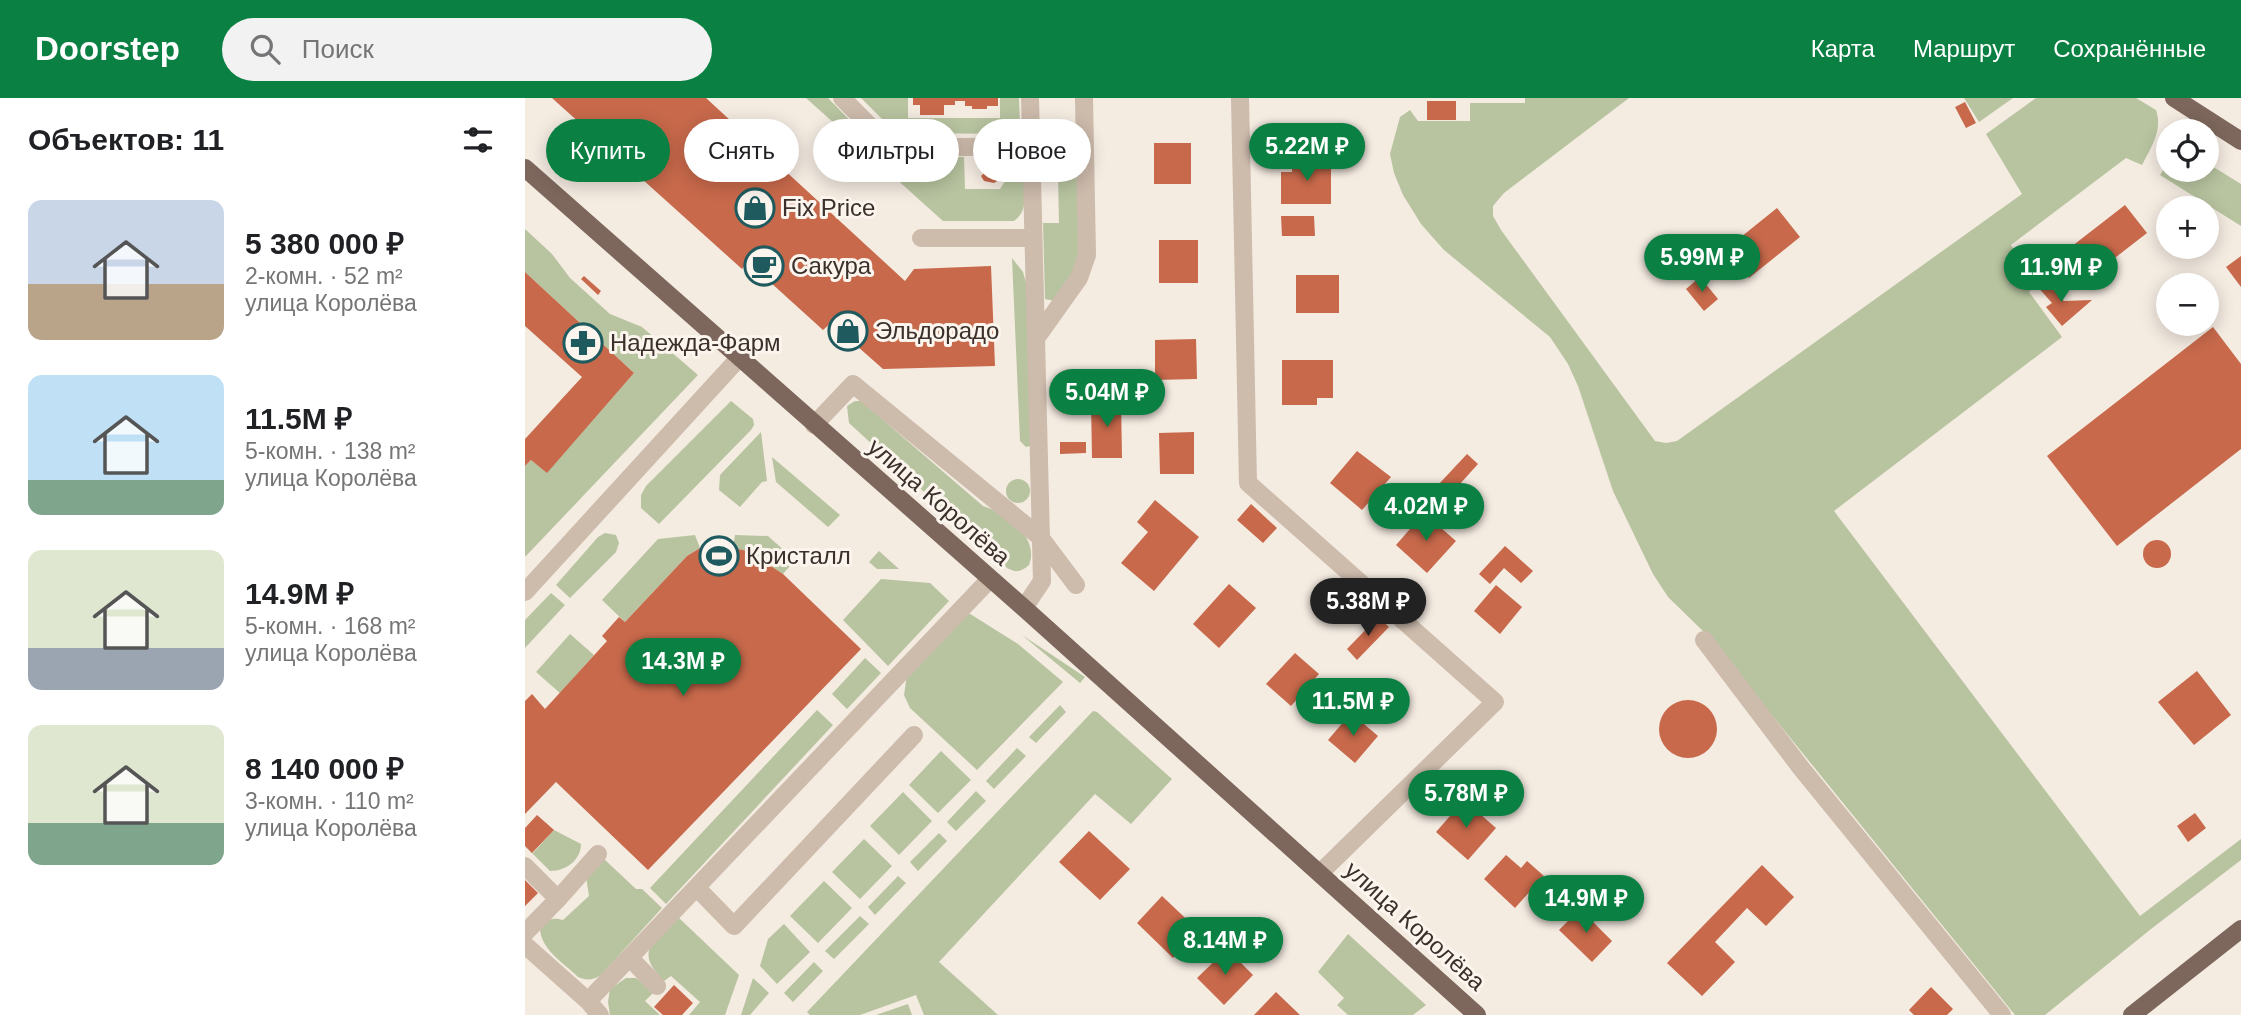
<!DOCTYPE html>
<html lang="ru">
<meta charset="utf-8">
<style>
body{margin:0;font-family:Arial,sans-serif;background:#f2f2f2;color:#202124;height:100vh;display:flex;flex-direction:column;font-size:26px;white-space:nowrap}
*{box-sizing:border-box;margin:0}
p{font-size:23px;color:#757577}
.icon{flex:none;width:38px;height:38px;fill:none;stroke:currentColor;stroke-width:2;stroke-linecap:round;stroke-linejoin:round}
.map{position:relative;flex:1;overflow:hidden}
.panel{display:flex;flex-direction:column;background:#fff;width:525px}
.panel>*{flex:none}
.banner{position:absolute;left:21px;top:21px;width:665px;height:63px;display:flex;gap:14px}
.buttons{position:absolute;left:1631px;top:21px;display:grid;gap:14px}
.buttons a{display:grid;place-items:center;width:63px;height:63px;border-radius:50%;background:#fff;box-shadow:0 4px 18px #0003;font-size:35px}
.price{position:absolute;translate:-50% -60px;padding:0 16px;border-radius:24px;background:#0b8043;color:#fff;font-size:23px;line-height:46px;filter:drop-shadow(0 2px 4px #0008)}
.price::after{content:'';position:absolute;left:50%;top:42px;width:21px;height:16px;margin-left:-10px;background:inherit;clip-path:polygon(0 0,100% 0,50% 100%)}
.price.active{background:#222;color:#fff}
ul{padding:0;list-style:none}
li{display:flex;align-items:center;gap:21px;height:175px;padding:0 28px}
li span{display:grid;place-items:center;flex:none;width:196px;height:140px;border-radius:14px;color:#555}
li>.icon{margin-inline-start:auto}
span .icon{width:84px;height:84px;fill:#fffc;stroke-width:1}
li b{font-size:30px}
h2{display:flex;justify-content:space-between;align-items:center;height:84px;padding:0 28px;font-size:30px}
.chip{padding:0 24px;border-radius:32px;background:#fff;box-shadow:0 4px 18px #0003;font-size:24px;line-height:63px}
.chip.active{background:#0b8043;color:#fff}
header{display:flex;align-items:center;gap:42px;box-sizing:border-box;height:98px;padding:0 35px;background:#0b8043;color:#fff}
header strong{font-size:33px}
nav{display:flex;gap:38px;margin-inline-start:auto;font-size:24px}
.search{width:490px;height:63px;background:#f2f2f2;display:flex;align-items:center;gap:18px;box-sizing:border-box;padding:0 24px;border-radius:38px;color:#757577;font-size:26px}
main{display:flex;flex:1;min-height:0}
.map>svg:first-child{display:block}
.green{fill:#b8c4a0}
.building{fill:#c8694b}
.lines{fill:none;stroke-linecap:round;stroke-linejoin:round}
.minor{stroke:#cdbbac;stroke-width:18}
.major{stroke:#7d675c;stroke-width:18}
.labels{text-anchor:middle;stroke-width:6;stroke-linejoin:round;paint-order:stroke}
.poi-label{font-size:24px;fill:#3b302b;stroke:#fbf5ee;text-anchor:start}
.street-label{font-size:24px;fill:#3b302b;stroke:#fbf5ee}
</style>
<header>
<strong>Doorstep</strong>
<div class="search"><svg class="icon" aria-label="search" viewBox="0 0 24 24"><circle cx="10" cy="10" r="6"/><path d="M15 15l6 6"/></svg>Поиск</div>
<nav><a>Карта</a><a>Маршрут</a><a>Сохранённые</a></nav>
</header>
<main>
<section class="panel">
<h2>Объектов: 11<svg class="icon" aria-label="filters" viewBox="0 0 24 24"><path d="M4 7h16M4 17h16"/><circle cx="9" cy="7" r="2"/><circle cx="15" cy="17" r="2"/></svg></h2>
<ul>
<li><span style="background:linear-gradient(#c9d6e8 60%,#b9a48a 0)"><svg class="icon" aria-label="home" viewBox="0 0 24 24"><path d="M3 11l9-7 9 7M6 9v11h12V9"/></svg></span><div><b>5 380 000 ₽</b><p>2-комн. · 52 m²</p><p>улица Королёва</p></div></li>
<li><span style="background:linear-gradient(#bfe0f5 75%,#7fa58c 0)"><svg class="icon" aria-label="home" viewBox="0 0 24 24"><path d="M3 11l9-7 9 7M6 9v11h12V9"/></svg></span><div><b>11.5M ₽</b><p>5-комн. · 138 m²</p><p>улица Королёва</p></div></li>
<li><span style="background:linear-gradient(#dfe7d0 70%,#9aa5b1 0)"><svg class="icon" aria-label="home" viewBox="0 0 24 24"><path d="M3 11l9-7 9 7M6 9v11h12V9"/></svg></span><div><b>14.9M ₽</b><p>5-комн. · 168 m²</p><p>улица Королёва</p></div></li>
<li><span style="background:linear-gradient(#dfe7d0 70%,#7fa58c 0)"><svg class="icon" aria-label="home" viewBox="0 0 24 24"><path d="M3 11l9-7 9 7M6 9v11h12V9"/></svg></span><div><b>8 140 000 ₽</b><p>3-комн. · 110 m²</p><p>улица Королёва</p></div></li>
</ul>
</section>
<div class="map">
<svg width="1716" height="917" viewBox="0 0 1716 917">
<rect width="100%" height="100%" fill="#f4ebe1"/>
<path class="green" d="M281 0H303L362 60 439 59 440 91H475L480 83H499C499 99 503 113 489 123H418Z
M336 0H383V20H475V0H494L495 27 490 36 371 35Z
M1000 0H1104L979 95 968 108V118L976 132 1130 343 1141 345 1152 343 1497 96 1461 36 1511 0H1611L1631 12C1638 32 1626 50 1617 67L1601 60 1486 147 1511 187 1504 194 1537 239 1309 413 1615 818 1716 741V762L1626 831 1520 917H1490L1181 536 1143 499 1128 476 1088 393 1053 288 1043 266 1025 239 919 152 896 126 878 97 869 75 865 56 875 19 885 12 893 23H945V5H1000Z
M1439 0H1488L1454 24Z
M532 32H551L554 156 550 177 530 203 520 201 518 125H534Z
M1643 65V72H1682V65L1716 86V128L1635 77Z
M0 131 27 156 45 180 85 216 117 229 173 277 0 459V368L6 362 22 374 109 275 0 174Z
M487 160 498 174 502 188 507 344 505 348 501 349 495 343Z
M206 303 228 321 229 327 226 332 134 426 116 410V397L121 388Z
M330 303H336L458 408C481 415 515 440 504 467 496 474 491 475 482 470L324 325 322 308Z
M236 334 242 383 237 384 215 409 194 392 195 377Z
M247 359 315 417 303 429 251 384Z
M481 393a12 12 0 1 1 24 0a12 12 0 1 1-24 0Z
M80 435 91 437 94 445 91 454 45 500 31 487 73 439Z
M170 437 175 450 162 458 100 524 77 502 133 441Z
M210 437 243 438 270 462 258 476 223 453 208 450Z
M354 453 374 471H352L344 464Z
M356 481 405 485 424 503 363 568 318 522Z
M26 495 40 507 0 550V522Z
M442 514 493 546 538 584 452 672 385 610 379 597 382 577Z
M45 536 69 557 35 595 11 574Z
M497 537 560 579 555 585Z
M340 560 356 575 322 611 307 596Z
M535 607 541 614 511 645 504 639Z
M292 612 308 627 141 806 125 790Z
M568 613 572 614 647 681 606 726 570 696 414 864 473 917H399L391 897 335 917H285L282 914Z
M492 650 501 658 469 691 461 683Z
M416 653 446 682 413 715 384 687Z
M451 693 461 703 431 733 422 724Z
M378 694 407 723 374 757 345 728Z
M29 732 56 746C56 762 41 773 25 773L0 748 8 755Z
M414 735 422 743 393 773 385 764Z
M339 741 367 768 335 801 307 774Z
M79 761 111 791H117L137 810 76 877C68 882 62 883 53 879 39 865 15 851 15 830 22 821 27 819 38 822L64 798 61 779Z
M373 778 381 785 350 817 343 809Z
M299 783 327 810 293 845 265 818Z
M335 818 344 826 309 861 300 853Z
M154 820 214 877 200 917H164L175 904 146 878 139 883C108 852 129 845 154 820Z
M259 826 285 854 252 886 235 868 243 841Z
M823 836 901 907 888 917H823L812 907 819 900 793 874Z
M289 864 298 873 268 904 259 895Z
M101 880H111L129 894 120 903 135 917H85L83 904 85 891Z
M228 880 244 895 225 917H216Z
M383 906 387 917H351Z"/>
<path class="building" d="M27 0H181L380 183 389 171 466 168 470 268 358 271 306 225 298 232 223 164 217 171Z
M388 0H473V8H462V11H447V8H440V3H430V7H419V17H395V7H388Z
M902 3H931V22H902Z
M1440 4 1451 25 1441 30 1430 9Z
M629 45H666V86H629Z
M767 62H806V106H756V74H767Z
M462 72 473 73 474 82 469 85 459 83 456 78Z
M1600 107 1622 135 1555 187 1533 159Z
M1252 110 1275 139 1224 180 1201 151Z
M756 118H789L790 138H757Z
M634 142H673V185H634Z
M1716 158V189L1701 169Z
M0 174 109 275 22 375 6 362 0 368V341L57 279 0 228Z
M771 177H814V215H771Z
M59 178 76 193 73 197 56 181Z
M1175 179 1193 201 1179 213 1161 191Z
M1520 180 1539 203 1567 202 1537 228 1521 209 1527 205 1511 187Z
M1688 229 1716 266V351L1592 448 1522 358Z
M671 241 672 281 630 282V242Z
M757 262H808V300H792V307H757Z
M596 302 597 360H567L566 303Z
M669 334V376H635L634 335Z
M535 344H561V355L535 356Z
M832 353 866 379 837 412 805 385Z
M942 356 953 366 925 397 913 387Z
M630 402 674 439 629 493 596 465 623 434 612 424Z
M726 406 752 430 738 445 712 422Z
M899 415 931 443 902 475 871 447Z
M1618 456a14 14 0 1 1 28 0a14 14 0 1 1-28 0Z
M980 448 1008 473 996 485 979 470 965 486 954 476Z
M203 449 223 453 258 476 336 551 123 772 31 684 0 716V603L7 596 20 611 82 543 77 538 94 519 100 524 162 458 175 450Z
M704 486 731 510 694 550 668 526Z
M971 487 997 509 975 536 949 513Z
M853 519 864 529 832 562 822 551Z
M770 555 794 576 766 608 741 586Z
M1672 573 1706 617 1669 647 1633 604Z
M1134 631a29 29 0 1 1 58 0a29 29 0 1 1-58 0Z
M826 615 853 638 830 665 803 642Z
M939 702 971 730 943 762 911 734Z
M1670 715 1681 730 1663 744 1652 728Z
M12 717 29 732 7 755 0 748V730Z
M564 733 605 771 575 802 534 764Z
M981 757 996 770 1002 763 1019 778 990 810 959 781Z
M1237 767 1269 799 1241 828 1222 810 1190 844 1210 864 1177 898 1142 865Z
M0 782 13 795 0 808Z
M637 798 674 833 648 860 612 825Z
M1055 811 1087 843 1067 864 1034 832Z
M702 851 728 877 699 907 672 880Z
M149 887 168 905 157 917H138L129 909Z
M1406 889 1428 911 1422 917H1389L1384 912Z
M751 894 775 917H729Z"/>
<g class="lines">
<path class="minor" d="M317 0 367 50 506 48
M715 0 723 385 970 604 795 775
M396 140H507
M512 239 554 180 562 157 559 0
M289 327 328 286 515 439 551 487
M0 494 215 259
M499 510 517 483 505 0
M1179 542 1276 670 1477 917
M0 768 33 801 0 835
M172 790 209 828 389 637
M33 801 73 756
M0 847 63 903 75 917
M105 860 132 888
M63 903 465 481"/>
<path class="major" d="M1649 0 1716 43
M0 70 499 510 952 917
M1607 917 1716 831"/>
</g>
<defs>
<g id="shop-ring" transform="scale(2.0125)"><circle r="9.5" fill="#fbf5ee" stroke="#1f5a5e" stroke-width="1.5"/><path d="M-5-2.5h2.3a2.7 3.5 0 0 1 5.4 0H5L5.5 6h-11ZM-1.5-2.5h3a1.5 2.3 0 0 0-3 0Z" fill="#1f5a5e"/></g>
<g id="cafe-ring" transform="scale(2.0125)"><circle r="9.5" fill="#fbf5ee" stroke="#1f5a5e" stroke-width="1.5"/><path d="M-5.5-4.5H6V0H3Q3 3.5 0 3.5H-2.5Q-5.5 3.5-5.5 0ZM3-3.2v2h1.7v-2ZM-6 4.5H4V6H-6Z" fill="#1f5a5e"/></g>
<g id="pharmacy-ring" transform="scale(2.0125)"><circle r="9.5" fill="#fbf5ee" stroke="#1f5a5e" stroke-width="1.5"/><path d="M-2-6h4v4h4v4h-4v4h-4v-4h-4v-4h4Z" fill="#1f5a5e"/></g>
<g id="stadium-ring" transform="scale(2.0125)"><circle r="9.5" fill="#fbf5ee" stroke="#1f5a5e" stroke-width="1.5"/><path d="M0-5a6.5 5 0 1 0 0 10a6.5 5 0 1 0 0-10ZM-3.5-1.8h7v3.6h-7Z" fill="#1f5a5e"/></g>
</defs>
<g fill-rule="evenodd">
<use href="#shop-ring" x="230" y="110"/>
<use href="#cafe-ring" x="239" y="168"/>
<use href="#shop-ring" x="323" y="233"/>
<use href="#pharmacy-ring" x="58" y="245"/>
<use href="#stadium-ring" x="194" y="458"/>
</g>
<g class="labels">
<g class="poi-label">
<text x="257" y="118">Fix Price</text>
<text x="266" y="176">Сакура</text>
<text x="350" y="241">Эльдорадо</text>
<text x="85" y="253">Надежда-Фарм</text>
<text x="221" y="466">Кристалл</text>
</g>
<g class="street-label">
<text transform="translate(414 404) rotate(41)" y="8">улица Королёва</text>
<text transform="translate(890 828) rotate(42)" y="8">улица Королёва</text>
</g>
</g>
</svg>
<div class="buttons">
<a><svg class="icon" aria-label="locate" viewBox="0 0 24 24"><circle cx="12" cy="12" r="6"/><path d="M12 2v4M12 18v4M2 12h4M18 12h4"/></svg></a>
<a>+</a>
<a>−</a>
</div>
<b class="price" style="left:782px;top:85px">5.22M ₽</b>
<b class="price" style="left:1177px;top:196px">5.99M ₽</b>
<b class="price" style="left:1536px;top:206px">11.9M ₽</b>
<b class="price" style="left:582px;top:331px">5.04M ₽</b>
<b class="price" style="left:901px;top:445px">4.02M ₽</b>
<b class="price active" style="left:843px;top:540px">5.38M ₽</b>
<b class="price" style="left:158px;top:600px">14.3M ₽</b>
<b class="price" style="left:828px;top:640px">11.5M ₽</b>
<b class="price" style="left:941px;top:732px">5.78M ₽</b>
<b class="price" style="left:1061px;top:837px">14.9M ₽</b>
<b class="price" style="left:700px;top:879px">8.14M ₽</b>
<div class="banner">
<a class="chip active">Купить</a>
<a class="chip">Снять</a>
<a class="chip">Фильтры</a>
<a class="chip">Новое</a>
</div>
</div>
</main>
